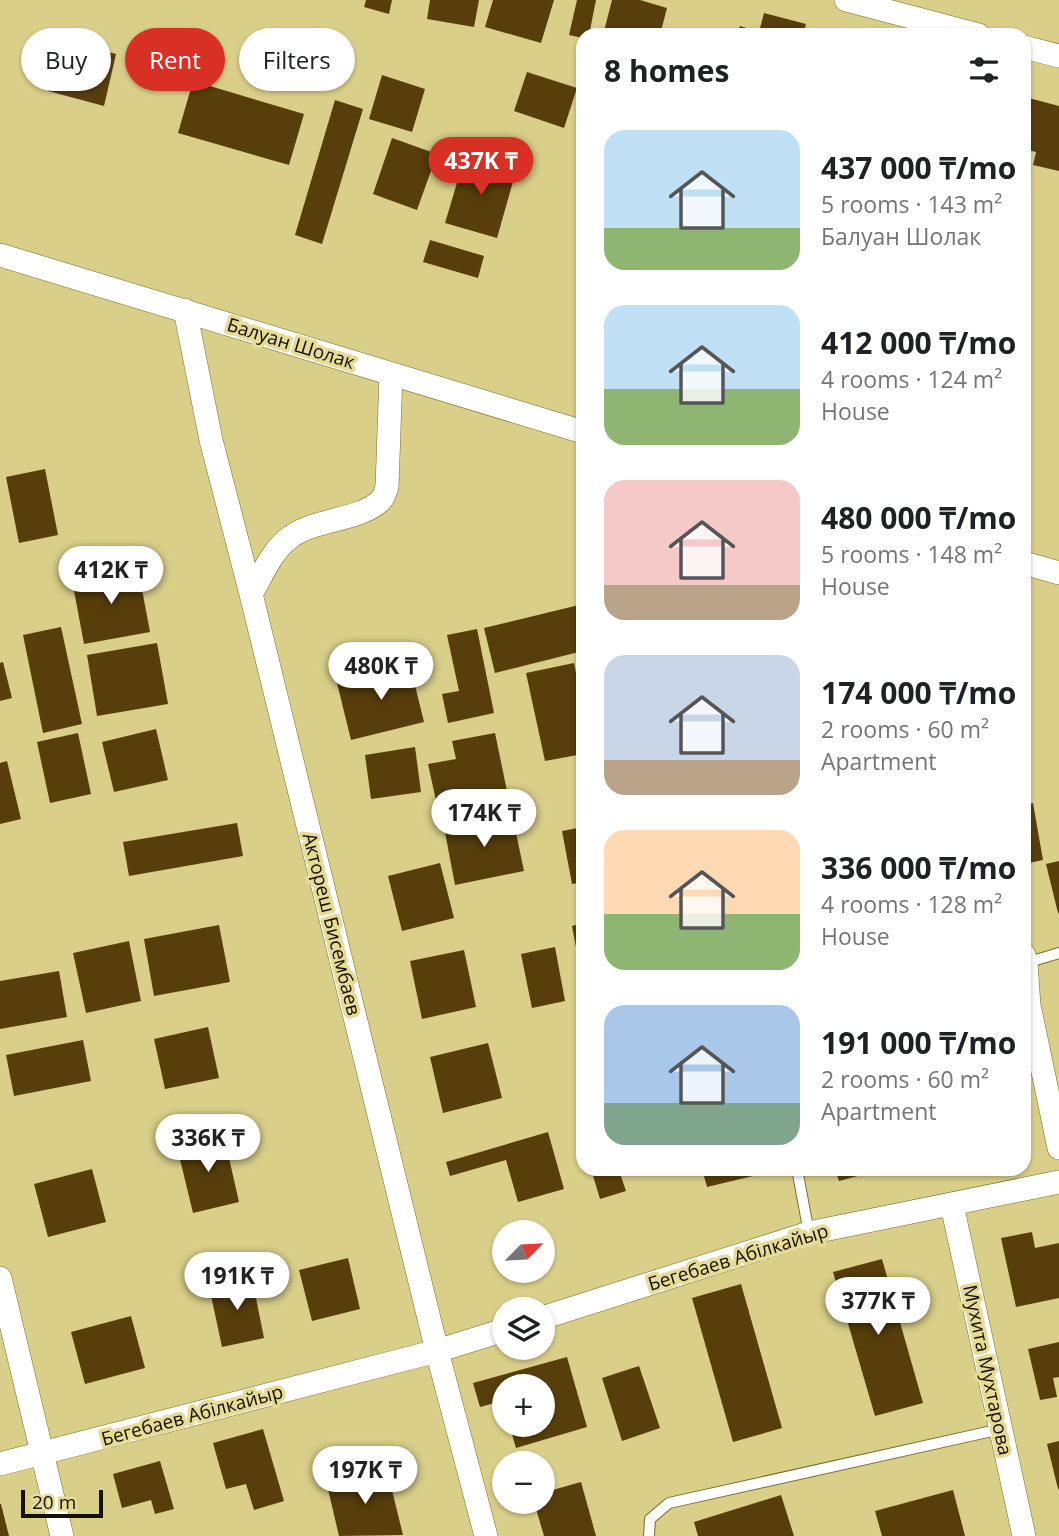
<!DOCTYPE html>
<meta charset="utf-8">
<style>
body{margin:0;font-family:"Open Sans",sans-serif;background:#f6f6f6;color:#202124;height:100vh;display:flex;flex-direction:column;font-size:26px;white-space:nowrap}
*{box-sizing:border-box;margin:0}
p{font-size:23px;color:#757577}
.icon{flex:none;width:38px;height:38px;fill:none;stroke:currentColor;stroke-width:2;stroke-linecap:round;stroke-linejoin:round}
.map{position:relative;flex:1;overflow:hidden}
.details{position:absolute;left:576px;top:28px;width:455px;height:1148px;display:flex;flex-direction:column;background:#fff;border-radius:21px;box-shadow:0 2px 5px #0004}
.details>*{flex:none}
.guide{position:absolute;left:21px;top:28px;width:450px;height:63px;display:flex;gap:14px}
.needle{width:46px;rotate:66deg}
.tools{position:absolute;left:492px;top:1220px;display:grid;gap:14px}
.tools a{display:grid;place-items:center;width:63px;height:63px;border-radius:50%;background:#fff;box-shadow:0 2px 5px #0004;font-size:35px}
.scale{position:absolute;left:21px;bottom:18px;width:82px;box-sizing:border-box;padding-left:7px;border:4px solid #151000;border-top:0;font-size:19px;line-height:24px;white-space:nowrap;color:#151000;-webkit-text-stroke:5px #e7dc96;paint-order:stroke}
.price{position:absolute;translate:-50% -60px;padding:0 16px;border-radius:24px;background:#fff;color:#222;font-size:23px;line-height:46px;filter:drop-shadow(0 2px 4px #0008)}
.price::after{content:'';position:absolute;left:50%;top:42px;width:21px;height:16px;margin-left:-10px;background:inherit;clip-path:polygon(0 0,100% 0,50% 100%)}
.price.active{background:#d93025;color:#fff}
ul{padding:0;list-style:none}
li{display:flex;align-items:center;gap:21px;height:175px;padding:0 28px}
li span{display:grid;place-items:center;flex:none;width:196px;height:140px;border-radius:21px;color:#555}
li>.icon{margin-inline-start:auto}
span .icon{width:84px;height:84px;fill:#fffc;stroke-width:1}
li b{font-size:30px}
h2{display:flex;justify-content:space-between;align-items:center;height:84px;padding:0 28px;font-size:30px}
.tag{padding:0 24px;border-radius:32px;background:#fff;box-shadow:0 2px 5px #0004;font-size:24px;line-height:63px}
.tag.active{background:#d93025;color:#fff}
.map>svg:first-child{display:block}
.building{fill:#573e0b}
.lines{fill:none;stroke-linecap:round;stroke-linejoin:round}
.service-casing{stroke:#776c25;stroke-width:12}
.minor-casing{stroke:#776c25;stroke-width:24}
.service{stroke:#fff;stroke-width:10}
.minor{stroke:#fff;stroke-width:23}
.labels{text-anchor:middle;stroke-width:7;stroke-linejoin:round;paint-order:stroke}
.street-label{font-size:19px;fill:#151000;stroke:#e7dc96}
</style>
<div class="map">
<svg width="1059" height="1536" viewBox="0 0 1059 1536">
<rect width="100%" height="100%" fill="#dacf89"/>
<path class="building" d="M366 0H392L389 14 364 7Z
M430 0H479L474 27 427 19Z
M493 0H554L541 43 485 27Z
M577 0H596L589 35H583V38L569 35Z
M612 0H640L667 8 660 35H603Z
M764 13 806 24 803 35H737L740 26 759 32Z
M61 40 116 54 104 106 48 91Z
M527 72 577 88 564 128 514 111Z
M382 75 425 89 412 132 369 119Z
M193 81 304 114 289 165 178 133Z
M1025 97 1059 106V171L1033 165 1036 152 1024 149Z
M335 100 363 109 322 244 295 235Z
M392 138 437 154 417 210 373 194Z
M465 156 516 171 497 238 445 223Z
M430 240 484 256 478 278 423 262Z
M45 469 58 535 19 543 6 477Z
M138 568 150 632 84 644 72 580Z
M579 605 583 622V651L495 673 484 628Z
M61 627 82 724 43 733 23 635Z
M477 629 494 713 448 723 442 694 459 691 447 635Z
M157 643 168 704 97 716 87 655Z
M3 662 12 698 0 701V663Z
M574 663 583 707V754L545 761 526 673Z
M410 665 424 722 351 740 337 683Z
M156 729 168 780 114 792 102 742Z
M78 733 91 794 50 803 37 742Z
M495 733 507 791 437 805 428 764 456 759 452 741Z
M415 747 421 792 371 799 365 755Z
M7 761 21 819 0 824V763Z
M1033 803 1043 860 1024 864V805Z
M512 814 524 871 455 885 444 827Z
M237 823 243 856 129 876 123 842Z
M583 827V882L572 884 562 831Z
M1059 861V913H1058L1046 864Z
M440 863 454 918 402 931 388 876Z
M583 923V972L581 973 572 926Z
M219 925 230 982 154 996 144 939Z
M129 941 141 1001 86 1013 73 953Z
M555 947 565 1001 532 1008 521 954Z
M464 950 476 1007 422 1019 410 961Z
M59 971 67 1017 0 1029V981Z
M208 1027 219 1078 165 1089 154 1039Z
M83 1040 91 1081 14 1096 6 1055Z
M488 1043 502 1098 443 1113 430 1057Z
M548 1132 564 1189 518 1202 506 1160 450 1176 446 1162Z
M224 1136 239 1202 193 1213 177 1147Z
M92 1169 106 1222 48 1237 34 1184Z
M591 1169H631L620 1173 626 1191 600 1199Z
M702 1169H752L753 1176 707 1187Z
M835 1169H880V1170L839 1181Z
M1032 1232 1035 1248 1059 1243V1298L1016 1307 1001 1238Z
M348 1258 360 1309 312 1321 299 1270Z
M882 1259 923 1403 875 1416 833 1272Z
M252 1278 264 1338 222 1347 209 1286Z
M741 1284 782 1428 733 1442 692 1298Z
M131 1316 145 1368 85 1384 71 1332Z
M1059 1342V1377L1053 1378 1057 1397 1040 1400 1028 1349Z
M567 1357 587 1427 516 1448 509 1424H542V1386H504V1405L502 1401 480 1407 473 1383Z
M639 1366 660 1428 622 1441 602 1378Z
M263 1429 284 1501 254 1510 246 1484 226 1489 213 1443Z
M1059 1441V1489H1058L1047 1444Z
M160 1461 174 1509 155 1514 151 1500 122 1508 113 1474Z
M387 1470 403 1535 339 1536 327 1485Z
M581 1482 596 1536H544L534 1502H542V1493Z
M953 1490 965 1536H882L875 1511Z
M781 1495 794 1536H698L694 1522Z
M0 1504H1L9 1536H0Z"/>
<g class="lines">
<g class="service-casing">
<path id="service" d="M1026 963 1059 953
M797 1169 809 1233
M649 1536 650 1519 669 1503 1001 1429"/>
</g>
<g class="minor-casing">
<path id="minor" d="M846 0 979 35
M1024 47 1059 56
M0 255 583 432
M185 310 211 440 251 594 437 1351 486 1536
M1024 563 1059 573
M251 594C262 576 271 552 288 539 311 519 359 521 380 501 384 498 385 492 387 487L391 374
M1024 955 1026 963 1029 1005 1059 1148
M952 1205 1024 1536
M0 1278 62 1536
M542 1318 809 1233 1059 1182
M0 1464 437 1351 504 1330"/>
</g>
<use href="#service" class="service"/>
<use href="#minor" class="minor"/>
</g>
<g class="labels">
<g class="street-label">
<text transform="translate(291 343) rotate(17)" y="7">Балуан Шолак</text>
<text transform="translate(332 924) rotate(76)" y="7">Актореш Бисембаев</text>
<text transform="translate(738 1257) rotate(-17)" y="7">Бегебаев Абілкайыр</text>
<text transform="translate(988 1370) rotate(78)" y="7">Мухита Мухтарова</text>
<text transform="translate(192 1415) rotate(-15)" y="7">Бегебаев Абілкайыр</text>
</g>
</g>
</svg>
<div class="tools">
<a><svg class="needle" viewBox="-14 -14 28 28"><path d="M0-13l5 13h-10z" fill="#e53935"/><path d="M0 13l5-13h-10z" fill="#757577"/></svg></a>
<a><svg class="icon" aria-label="layers" viewBox="0 0 24 24"><path d="M12 4l9 5-9 5-9-5zM3 14l9 5 9-5"/></svg></a>
<a>+</a>
<a>−</a>
</div>
<div class="scale">20 m</div>
<b class="price active" style="left:481px;top:197px">437K ₸</b>
<b class="price" style="left:111px;top:606px">412K ₸</b>
<b class="price" style="left:381px;top:702px">480K ₸</b>
<b class="price" style="left:484px;top:849px">174K ₸</b>
<b class="price" style="left:208px;top:1174px">336K ₸</b>
<b class="price" style="left:237px;top:1312px">191K ₸</b>
<b class="price" style="left:878px;top:1337px">377K ₸</b>
<b class="price" style="left:365px;top:1506px">197K ₸</b>
<div class="guide">
<a class="tag">Buy</a>
<a class="tag active">Rent</a>
<a class="tag">Filters</a>
</div>
<section class="details">
<h2>8 homes<svg class="icon" aria-label="filters" viewBox="0 0 24 24"><path d="M4 7h16M4 17h16"/><circle cx="9" cy="7" r="2"/><circle cx="15" cy="17" r="2"/></svg></h2>
<ul>
<li><span style="background:linear-gradient(#bfe0f5 70%,#8fb573 0)"><svg class="icon" aria-label="home" viewBox="0 0 24 24"><path d="M3 11l9-7 9 7M6 9v11h12V9"/></svg></span><div><b>437 000 ₸/mo</b><p>5 rooms · 143 m²</p><p>Балуан Шолак</p></div></li>
<li><span style="background:linear-gradient(#bfe0f5 60%,#8fb573 0)"><svg class="icon" aria-label="home" viewBox="0 0 24 24"><path d="M3 11l9-7 9 7M6 9v11h12V9"/></svg></span><div><b>412 000 ₸/mo</b><p>4 rooms · 124 m²</p><p>House</p></div></li>
<li><span style="background:linear-gradient(#f6c9c9 75%,#b9a48a 0)"><svg class="icon" aria-label="home" viewBox="0 0 24 24"><path d="M3 11l9-7 9 7M6 9v11h12V9"/></svg></span><div><b>480 000 ₸/mo</b><p>5 rooms · 148 m²</p><p>House</p></div></li>
<li><span style="background:linear-gradient(#c9d6e8 75%,#b9a48a 0)"><svg class="icon" aria-label="home" viewBox="0 0 24 24"><path d="M3 11l9-7 9 7M6 9v11h12V9"/></svg></span><div><b>174 000 ₸/mo</b><p>2 rooms · 60 m²</p><p>Apartment</p></div></li>
<li><span style="background:linear-gradient(#ffd9b3 60%,#8fb573 0)"><svg class="icon" aria-label="home" viewBox="0 0 24 24"><path d="M3 11l9-7 9 7M6 9v11h12V9"/></svg></span><div><b>336 000 ₸/mo</b><p>4 rooms · 128 m²</p><p>House</p></div></li>
<li><span style="background:linear-gradient(#a9c7e8 70%,#7fa58c 0)"><svg class="icon" aria-label="home" viewBox="0 0 24 24"><path d="M3 11l9-7 9 7M6 9v11h12V9"/></svg></span><div><b>191 000 ₸/mo</b><p>2 rooms · 60 m²</p><p>Apartment</p></div></li>
</ul>
</section>
</div>
